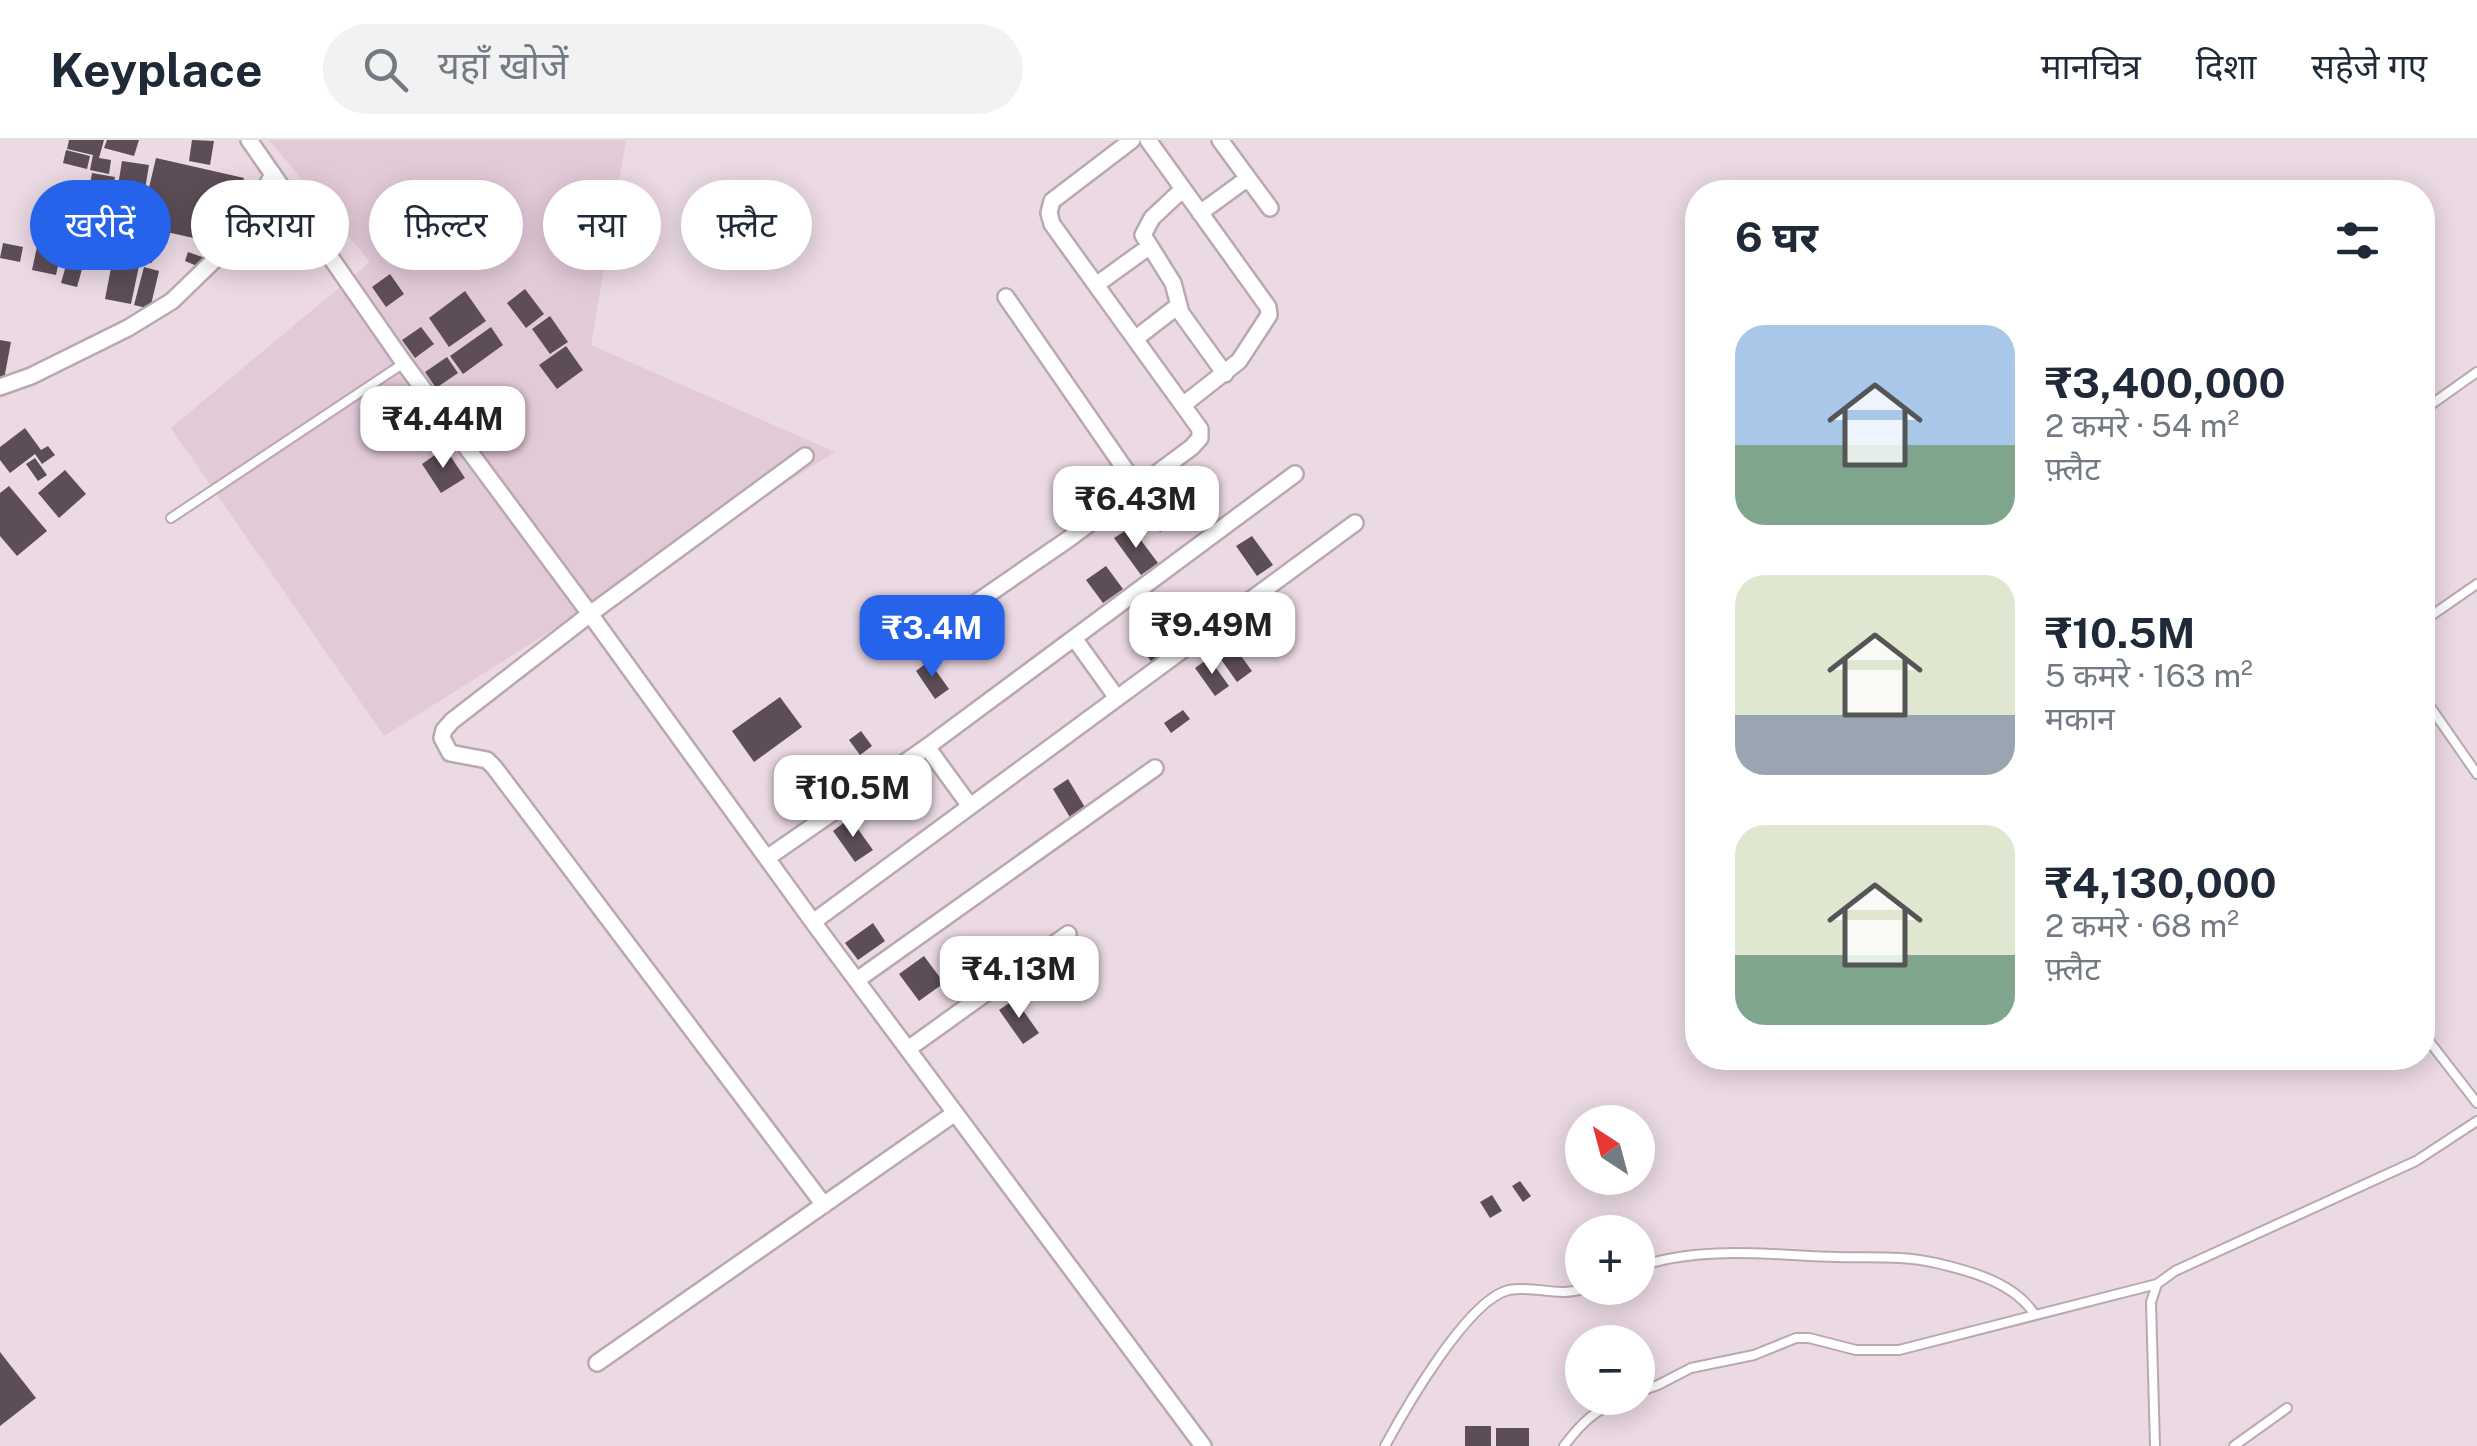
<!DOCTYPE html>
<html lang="hi">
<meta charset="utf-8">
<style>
body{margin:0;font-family:"Public Sans","Noto Sans Devanagari",sans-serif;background:#f2f2f3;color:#1f2937;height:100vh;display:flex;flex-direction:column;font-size:38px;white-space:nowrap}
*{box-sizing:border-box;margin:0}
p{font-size:32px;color:#747a83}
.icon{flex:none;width:55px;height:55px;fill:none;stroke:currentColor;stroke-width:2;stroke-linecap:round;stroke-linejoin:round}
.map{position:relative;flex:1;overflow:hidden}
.panel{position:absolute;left:1685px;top:40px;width:750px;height:890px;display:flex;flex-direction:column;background:#fff;border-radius:40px;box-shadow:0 5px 25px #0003}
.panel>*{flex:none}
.top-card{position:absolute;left:30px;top:40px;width:950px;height:90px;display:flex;gap:20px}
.needle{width:65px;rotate:324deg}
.controls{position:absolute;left:1565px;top:965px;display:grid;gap:20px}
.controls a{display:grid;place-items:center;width:90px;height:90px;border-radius:50%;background:#fff;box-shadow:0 5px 25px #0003;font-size:50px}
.price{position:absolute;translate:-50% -85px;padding:0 22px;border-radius:20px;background:#fff;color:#222;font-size:32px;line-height:65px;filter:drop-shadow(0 2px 5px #0008)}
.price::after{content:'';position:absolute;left:50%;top:60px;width:30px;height:22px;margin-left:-15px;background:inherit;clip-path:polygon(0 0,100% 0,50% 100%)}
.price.current{background:#2563eb;color:#fff}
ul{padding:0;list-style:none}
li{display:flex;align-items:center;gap:30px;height:250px;padding:0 50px}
li span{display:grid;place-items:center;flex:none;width:280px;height:200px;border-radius:30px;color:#555}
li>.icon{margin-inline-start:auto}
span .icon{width:120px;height:120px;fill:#fffc;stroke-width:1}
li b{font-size:42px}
h2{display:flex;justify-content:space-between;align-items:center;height:120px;padding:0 50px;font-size:42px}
.pill{padding:0 35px;border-radius:45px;background:#fff;box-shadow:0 5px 25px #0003;font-size:35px;line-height:90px}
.pill.current{background:#2563eb;color:#fff}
header{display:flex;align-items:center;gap:60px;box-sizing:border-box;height:140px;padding:0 50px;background:#fff;border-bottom:2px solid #e0e1e3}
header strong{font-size:48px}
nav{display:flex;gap:55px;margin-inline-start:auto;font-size:35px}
.search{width:700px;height:90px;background:#f2f2f3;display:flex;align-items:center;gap:25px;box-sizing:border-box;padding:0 35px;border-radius:55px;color:#747a83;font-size:38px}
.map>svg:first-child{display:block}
.built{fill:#e3cad9}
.building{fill:#5c4d56}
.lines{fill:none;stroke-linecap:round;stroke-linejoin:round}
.service-casing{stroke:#b9a8b2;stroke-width:12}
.minor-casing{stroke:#b9a8b2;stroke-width:20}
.service{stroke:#fff;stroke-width:8}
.minor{stroke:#fff;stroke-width:15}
</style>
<header>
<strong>Keyplace</strong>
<div class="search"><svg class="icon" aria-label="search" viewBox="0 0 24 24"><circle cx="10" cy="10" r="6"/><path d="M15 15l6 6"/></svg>यहाँ खोजें</div>
<nav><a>मानचित्र</a><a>दिशा</a><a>सहेजे गए</a></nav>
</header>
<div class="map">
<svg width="2477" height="1306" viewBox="0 0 2477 1306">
<rect width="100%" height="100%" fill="#ebd9e4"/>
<path class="built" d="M269 0H626L591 205 835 312 384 596 171 288 370 122Z"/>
<path class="building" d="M69 0H104L99 18 111 20 109 34 90 30 93 15 67 9Z
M107 0H139L134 16 104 8Z
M192 0 214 1 210 25 189 21Z
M66 10 90 16 87 29 63 23Z
M156 18 244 38 229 106 140 86Z
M122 21 149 25 142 67 115 64Z
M92 33 115 37 111 60 88 56Z
M48 56 72 61 56 135 32 130Z
M74 69 105 76 102 91 70 84Z
M115 85 134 88 132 100 113 96Z
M149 101 156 102 152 123 144 122Z
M116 102 143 107 131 164 105 159Z
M3 103 23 107 20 122 0 118Z
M70 111 86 115 77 147 61 143Z
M188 112 208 119 204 129 185 121Z
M144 127 159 131 150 169 134 165Z
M390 134 404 154 386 167 372 147Z
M525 149 544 174 526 188 507 163Z
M465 151 486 181 449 207 429 178Z
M550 176 568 202 550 214 532 189Z
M421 187 434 204 415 218 402 200Z
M491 187 503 205 463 234 450 216Z
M0 200 11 202 2 250H0Z
M566 206 583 230 557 249 539 225Z
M447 217 458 233 436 248 425 232Z
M25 288 41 310 48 306 55 315 42 324 35 314 10 333 0 320V307Z
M445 308 465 338 441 353 422 324Z
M35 318 47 335 38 341 26 324Z
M1115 325 1133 350 1114 364 1096 339Z
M65 330 86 354 59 378 38 353Z
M9 346 47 391 17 416 0 396V353Z
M1147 359 1167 387 1160 392 1140 364Z
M1131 387 1158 423 1141 435 1114 398Z
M1252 396 1273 425 1257 436 1236 406Z
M1106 426 1123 449 1103 463 1086 440Z
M1204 454 1219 472 1208 481 1194 462Z
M1144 496 1158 516 1151 521 1136 502Z
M1230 501 1252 531 1237 542 1215 511Z
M1209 518 1229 546 1215 556 1195 528Z
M929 521 949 549 935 559 916 531Z
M780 557 802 587 754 622 732 591Z
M1183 570 1190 579 1171 593 1164 583Z
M861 591 872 606 860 615 849 600Z
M1068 639 1086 669 1071 679 1053 649Z
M850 678 873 710 855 722 833 691Z
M873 783 885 801 858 820 845 803Z
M924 816 944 843 919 861 899 834Z
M1015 859 1039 893 1023 904 999 870Z
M1520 1041 1531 1056 1523 1062 1512 1046Z
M1492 1055 1502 1071 1490 1078 1480 1062Z
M0 1212 36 1258 0 1286Z
M1465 1286H1491V1306H1465Z
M1496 1288H1529V1306H1496Z"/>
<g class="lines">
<g class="service-casing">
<path id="service" d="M2422 271 2477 232
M171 378 404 223
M2422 482 2477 444
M2422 555 2477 634
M2422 892 2477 963
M1638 1127C1700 1105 1771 1115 1836 1117 1869 1118 1904 1115 1936 1123 1971 1131 2015 1143 2035 1175
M1638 1252 1658 1245 1691 1228 1754 1215 1796 1198H1809L1856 1210H1899L2157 1144
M1385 1306C1405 1269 1468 1159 1509 1150 1535 1145 1559 1158 1586 1148
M1564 1306C1582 1282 1596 1269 1625 1258
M2155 1306 2151 1162 2157 1144 2175 1131 2416 1021 2477 981
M2234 1306 2287 1268"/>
</g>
<g class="minor-casing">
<path id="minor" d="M249 0 404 223 590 474 813 782 1203 1306
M1148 0 1268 167 1269 175 1239 221 1183 265
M1220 0 1270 68
M1183 49 1152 78 1143 95 1173 143 1181 173 1225 234
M1200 73 1248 38
M1096 145 1150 106
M1006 157 1138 348
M1135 199 1179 165
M0 247 31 236 128 188 172 161 233 102 247 84 273 34
M805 316 590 474 452 581 444 590 442 598 450 613 487 620 494 627 824 1065
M938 489 1070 398 1192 307 1200 298V289L1052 84 1049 73 1052 61 1132 0
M1074 498 1117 558
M927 607 970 666
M767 718 927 607 1295 334
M813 782 1355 383
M857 840 1155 628
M908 909 1068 794
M597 1223 955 973"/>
</g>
<use href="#service" class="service"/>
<use href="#minor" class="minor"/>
</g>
</svg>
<div class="controls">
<a><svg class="needle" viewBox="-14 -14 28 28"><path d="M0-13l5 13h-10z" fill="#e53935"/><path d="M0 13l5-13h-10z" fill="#747a83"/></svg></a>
<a>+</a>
<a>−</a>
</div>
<b class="price" style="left:443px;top:331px">₹4.44M</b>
<b class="price" style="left:1136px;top:411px">₹6.43M</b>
<b class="price" style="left:1212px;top:537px">₹9.49M</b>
<b class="price current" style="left:932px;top:540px">₹3.4M</b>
<b class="price" style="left:853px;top:700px">₹10.5M</b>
<b class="price" style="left:1019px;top:881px">₹4.13M</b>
<div class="top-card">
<a class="pill current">खरीदें</a>
<a class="pill">किराया</a>
<a class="pill">फ़िल्टर</a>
<a class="pill">नया</a>
<a class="pill">फ़्लैट</a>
</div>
<section class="panel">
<h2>6 घर<svg class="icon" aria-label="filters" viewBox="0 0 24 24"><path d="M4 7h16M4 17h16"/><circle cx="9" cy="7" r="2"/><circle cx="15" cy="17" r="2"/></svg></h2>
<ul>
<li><span style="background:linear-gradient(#a9c7e8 60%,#7fa58c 0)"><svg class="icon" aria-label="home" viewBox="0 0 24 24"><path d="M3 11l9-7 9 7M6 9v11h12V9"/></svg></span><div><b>₹3,400,000</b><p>2 कमरे · 54 m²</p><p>फ़्लैट</p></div></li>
<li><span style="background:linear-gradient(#dfe7d0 70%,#9aa5b1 0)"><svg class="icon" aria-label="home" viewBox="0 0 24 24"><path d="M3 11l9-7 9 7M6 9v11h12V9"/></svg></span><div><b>₹10.5M</b><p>5 कमरे · 163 m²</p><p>मकान</p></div></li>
<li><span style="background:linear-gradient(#dfe7d0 65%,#7fa58c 0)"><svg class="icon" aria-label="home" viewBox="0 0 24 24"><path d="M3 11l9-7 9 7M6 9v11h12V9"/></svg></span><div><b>₹4,130,000</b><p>2 कमरे · 68 m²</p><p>फ़्लैट</p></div></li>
</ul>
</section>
</div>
